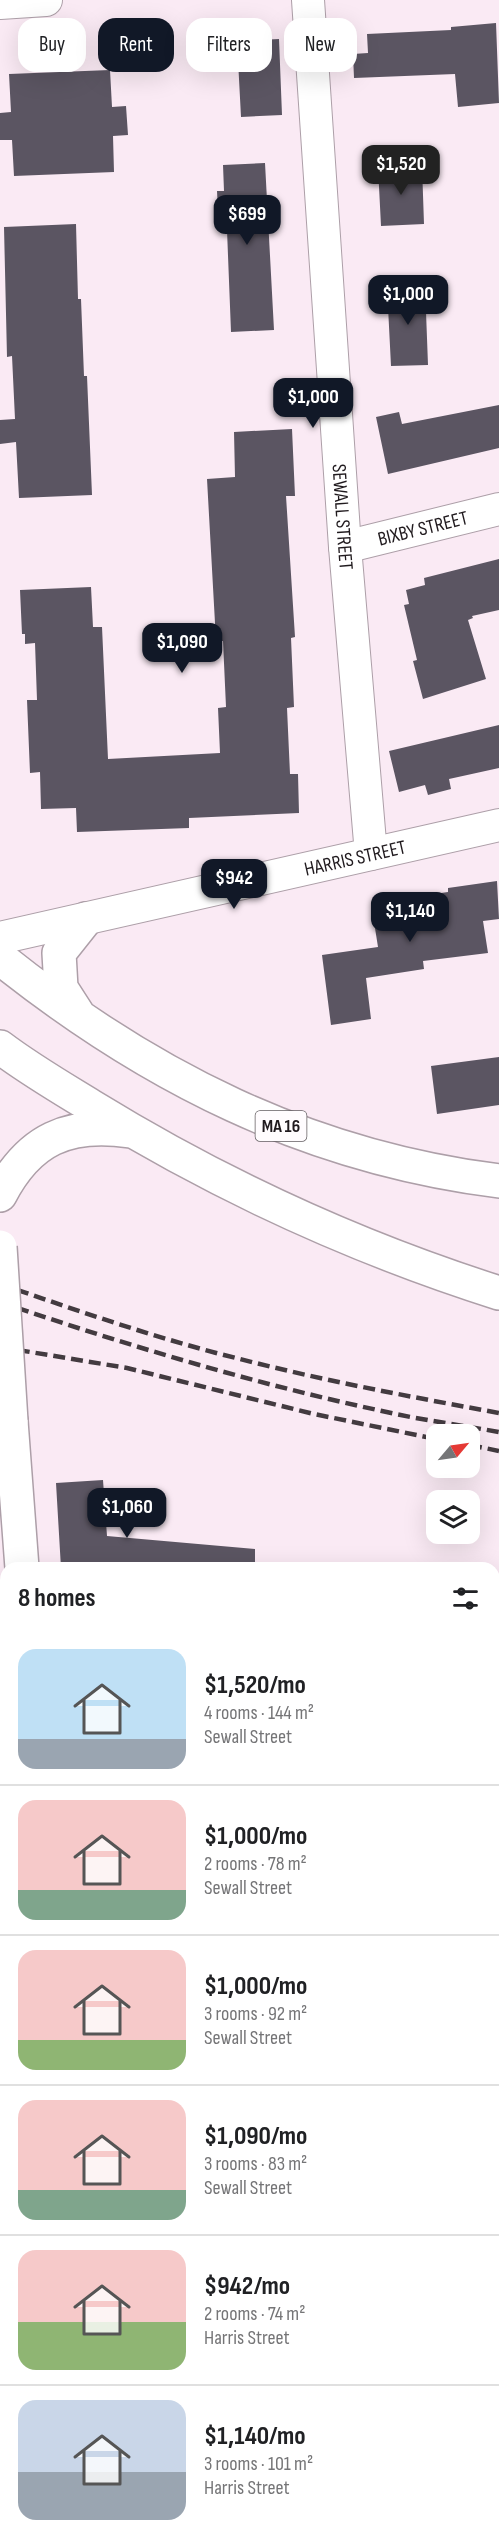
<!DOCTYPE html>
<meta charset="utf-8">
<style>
body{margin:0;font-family:"Sofia Sans Condensed",sans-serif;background:#f2f2f2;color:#202124;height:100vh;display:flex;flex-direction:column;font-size:22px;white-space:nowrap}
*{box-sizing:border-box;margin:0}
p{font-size:20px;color:#757577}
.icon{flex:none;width:33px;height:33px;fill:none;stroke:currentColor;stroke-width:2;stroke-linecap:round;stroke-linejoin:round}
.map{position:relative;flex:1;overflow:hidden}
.panel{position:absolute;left:0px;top:1562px;width:500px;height:986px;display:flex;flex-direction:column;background:#fff;border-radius:18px 18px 0 0;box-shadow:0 6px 24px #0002}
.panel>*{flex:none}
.hud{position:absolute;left:18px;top:18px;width:464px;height:54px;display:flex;gap:12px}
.needle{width:39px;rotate:61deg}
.fabs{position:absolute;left:426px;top:1424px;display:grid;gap:12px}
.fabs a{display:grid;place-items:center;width:54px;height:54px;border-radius:12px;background:#fff;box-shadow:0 6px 24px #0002;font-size:30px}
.price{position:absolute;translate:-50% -51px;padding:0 14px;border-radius:12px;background:#111827;color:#fff;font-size:20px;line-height:39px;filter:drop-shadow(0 2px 3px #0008)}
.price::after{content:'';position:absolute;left:50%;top:36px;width:18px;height:14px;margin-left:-9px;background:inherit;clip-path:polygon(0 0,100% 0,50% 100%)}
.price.selected{background:#222;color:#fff}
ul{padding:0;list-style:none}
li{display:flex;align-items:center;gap:18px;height:150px;padding:0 18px}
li+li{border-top:2px solid #e0e0e0}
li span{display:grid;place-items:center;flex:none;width:168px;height:120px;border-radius:18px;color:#555}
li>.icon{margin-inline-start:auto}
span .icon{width:72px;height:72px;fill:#fffc;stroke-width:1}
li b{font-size:26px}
h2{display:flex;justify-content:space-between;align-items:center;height:72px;padding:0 18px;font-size:26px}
.tag{padding:0 21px;border-radius:18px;background:#fff;box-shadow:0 6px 24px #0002;font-size:21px;line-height:54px}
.tag.selected{background:#111827;color:#fff}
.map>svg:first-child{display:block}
.green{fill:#edbfab}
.building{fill:#5b5562}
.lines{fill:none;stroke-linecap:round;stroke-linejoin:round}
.street-casing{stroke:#ad9fa8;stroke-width:34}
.secondary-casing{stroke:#ad9fa8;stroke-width:36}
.highway-casing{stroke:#ad9fa8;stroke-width:36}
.street{stroke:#fff;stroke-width:32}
.secondary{stroke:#fff;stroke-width:33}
.highway{stroke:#fff;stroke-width:33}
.rail{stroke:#433b40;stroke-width:4.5;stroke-dasharray:12 6;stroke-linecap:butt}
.secondary-bridge-casing{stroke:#ad9fa8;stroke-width:36;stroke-linecap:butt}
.secondary-bridge{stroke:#fff;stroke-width:33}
.labels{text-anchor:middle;stroke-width:6;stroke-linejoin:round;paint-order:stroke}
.shield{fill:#fffcfe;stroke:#635e61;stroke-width:1.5}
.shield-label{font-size:18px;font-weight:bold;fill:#201a1e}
.street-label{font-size:20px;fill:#201a1e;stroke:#fffcfe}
</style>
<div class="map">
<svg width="499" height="2546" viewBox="0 0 499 2546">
<rect width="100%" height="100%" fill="#faeaf4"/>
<path class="green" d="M494 2322 499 2324V2546H196L201 2541H494Z"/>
<path class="building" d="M496 23 499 103 458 107 455 74 354 78 353 54 368 53 367 34 451 30V27Z
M279 39 282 115 241 117 237 41Z
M110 70 112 107 126 106 128 135 113 136 114 172 14 176 12 140H0V113L11 112 9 74Z
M265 163 274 330 231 332 227 230 219 231 217 191H224L223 165Z
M422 166 424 224 381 226 378 167Z
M76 224 78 299H81L84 376H87L92 495 19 498 16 442 0 444V420L15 419 12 356 7 357 4 227Z
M425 285 428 365 391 366 387 287Z
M499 405V448L388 474 376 417 399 412 402 424Z
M292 429 295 496H286L295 637 291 638 294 707 287 708 290 774H298L299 813 189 818V828L77 832 76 808 41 809 40 772 30 773 27 700H37L35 643 25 644V634H22L20 590 91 587 93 627H102L108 759 220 753 218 708 226 707 223 641H216L207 479 235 477 234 432Z
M499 559V610L472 616 473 618 468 620 486 679 423 699 413 661 417 660 404 605 409 604 406 590 425 585 424 578Z
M499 725V768L449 779 451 789 428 795 425 785 399 792 389 751Z
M497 881 499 919 483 921 488 953 423 961 424 969 366 978 371 1019 331 1025 322 955 378 947 371 903 448 892V888Z
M499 1057V1105L437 1114 431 1066Z
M103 1480 107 1536 255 1549V1568H61L56 1483Z"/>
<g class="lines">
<g class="street-casing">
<g id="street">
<path id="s1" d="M308 0 345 547 371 854"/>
<path d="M0 3 46 0"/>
<path id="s2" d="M345 547 499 509"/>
<path id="s3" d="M0 938 499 825"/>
<path d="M494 1679 499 1680"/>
<path d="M146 2546 147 2541"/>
</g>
</g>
<g class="secondary-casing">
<path id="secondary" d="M11 1421 22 1568
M0 2505 6 2482"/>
</g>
<g class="highway-casing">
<path id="highway" d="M0 958C149 1077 308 1157 499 1181
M79 1016 61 988 59 953 86 919
M0 1047C29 1069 60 1087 91 1106 218 1184 357 1248 499 1293
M0 1195C29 1139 68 1122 130 1131
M0 1829 6 1835
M494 1939 499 1938
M0 1964H6
M494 1983 499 1982
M0 2010H6"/>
</g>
<use href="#street" class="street"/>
<use href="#secondary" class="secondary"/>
<use href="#highway" class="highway"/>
<path class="rail" d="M0 1284C79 1311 158 1339 240 1359 325 1381 412 1397 499 1413
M0 1302C126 1345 252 1383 382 1411 421 1420 460 1425 499 1432
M0 1347 127 1368 314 1414 436 1439
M470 1445 499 1451"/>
<g class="secondary-bridge-casing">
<path id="secondary-bridge" d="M0 1247 11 1421"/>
</g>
<use href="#secondary-bridge" class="secondary-bridge"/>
</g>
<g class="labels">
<rect class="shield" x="255.5" y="1111" width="51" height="30" rx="4.5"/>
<g class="shield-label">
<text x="281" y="1132">MA 16</text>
</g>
<g class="street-label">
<text dy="7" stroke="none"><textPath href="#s1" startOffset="518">SEWALL STREET</textPath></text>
<text dy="7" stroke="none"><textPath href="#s2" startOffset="80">BIXBY STREET</textPath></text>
<text dy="7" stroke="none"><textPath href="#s3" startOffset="364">HARRIS STREET</textPath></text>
</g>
</g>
</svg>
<div class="fabs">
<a><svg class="needle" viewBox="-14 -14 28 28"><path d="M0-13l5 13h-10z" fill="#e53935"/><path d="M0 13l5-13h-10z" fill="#757577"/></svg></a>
<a><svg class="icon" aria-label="layers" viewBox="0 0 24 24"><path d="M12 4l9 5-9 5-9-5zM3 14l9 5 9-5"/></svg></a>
</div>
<b class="price selected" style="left:401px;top:196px">$1,520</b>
<b class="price" style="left:247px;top:246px">$699</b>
<b class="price" style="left:408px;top:326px">$1,000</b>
<b class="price" style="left:313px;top:429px">$1,000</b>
<b class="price" style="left:182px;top:674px">$1,090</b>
<b class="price" style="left:234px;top:910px">$942</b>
<b class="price" style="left:410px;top:943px">$1,140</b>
<b class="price" style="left:127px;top:1539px">$1,060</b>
<div class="hud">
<a class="tag">Buy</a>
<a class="tag selected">Rent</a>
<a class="tag">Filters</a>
<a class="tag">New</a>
</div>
<section class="panel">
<h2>8 homes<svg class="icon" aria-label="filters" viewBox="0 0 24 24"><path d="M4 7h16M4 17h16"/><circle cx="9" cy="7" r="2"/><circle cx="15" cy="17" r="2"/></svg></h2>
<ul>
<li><span style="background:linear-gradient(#bfe0f5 75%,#9aa5b1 0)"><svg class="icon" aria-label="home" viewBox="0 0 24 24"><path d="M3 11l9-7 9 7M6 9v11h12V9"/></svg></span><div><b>$1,520/mo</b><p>4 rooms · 144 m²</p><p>Sewall Street</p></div></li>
<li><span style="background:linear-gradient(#f6c9c9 75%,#7fa58c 0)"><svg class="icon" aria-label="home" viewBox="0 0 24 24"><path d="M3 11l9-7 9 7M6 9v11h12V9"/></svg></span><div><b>$1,000/mo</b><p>2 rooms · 78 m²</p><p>Sewall Street</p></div></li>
<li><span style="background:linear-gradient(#f6c9c9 75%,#8fb573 0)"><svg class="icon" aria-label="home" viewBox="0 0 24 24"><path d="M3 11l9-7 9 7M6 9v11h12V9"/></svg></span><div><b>$1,000/mo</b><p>3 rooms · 92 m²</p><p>Sewall Street</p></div></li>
<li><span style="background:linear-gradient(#f6c9c9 75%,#7fa58c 0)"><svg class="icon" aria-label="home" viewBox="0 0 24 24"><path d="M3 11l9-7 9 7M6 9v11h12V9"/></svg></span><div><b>$1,090/mo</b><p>3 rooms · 83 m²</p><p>Sewall Street</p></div></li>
<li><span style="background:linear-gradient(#f6c9c9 60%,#8fb573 0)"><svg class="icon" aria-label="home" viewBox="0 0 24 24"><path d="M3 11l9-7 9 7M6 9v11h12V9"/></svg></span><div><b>$942/mo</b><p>2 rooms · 74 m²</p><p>Harris Street</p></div></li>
<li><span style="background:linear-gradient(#c9d6e8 60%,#9aa5b1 0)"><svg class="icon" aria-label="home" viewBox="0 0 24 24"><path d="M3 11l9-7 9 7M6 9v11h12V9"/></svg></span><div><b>$1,140/mo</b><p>3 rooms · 101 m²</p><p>Harris Street</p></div></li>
</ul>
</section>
</div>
